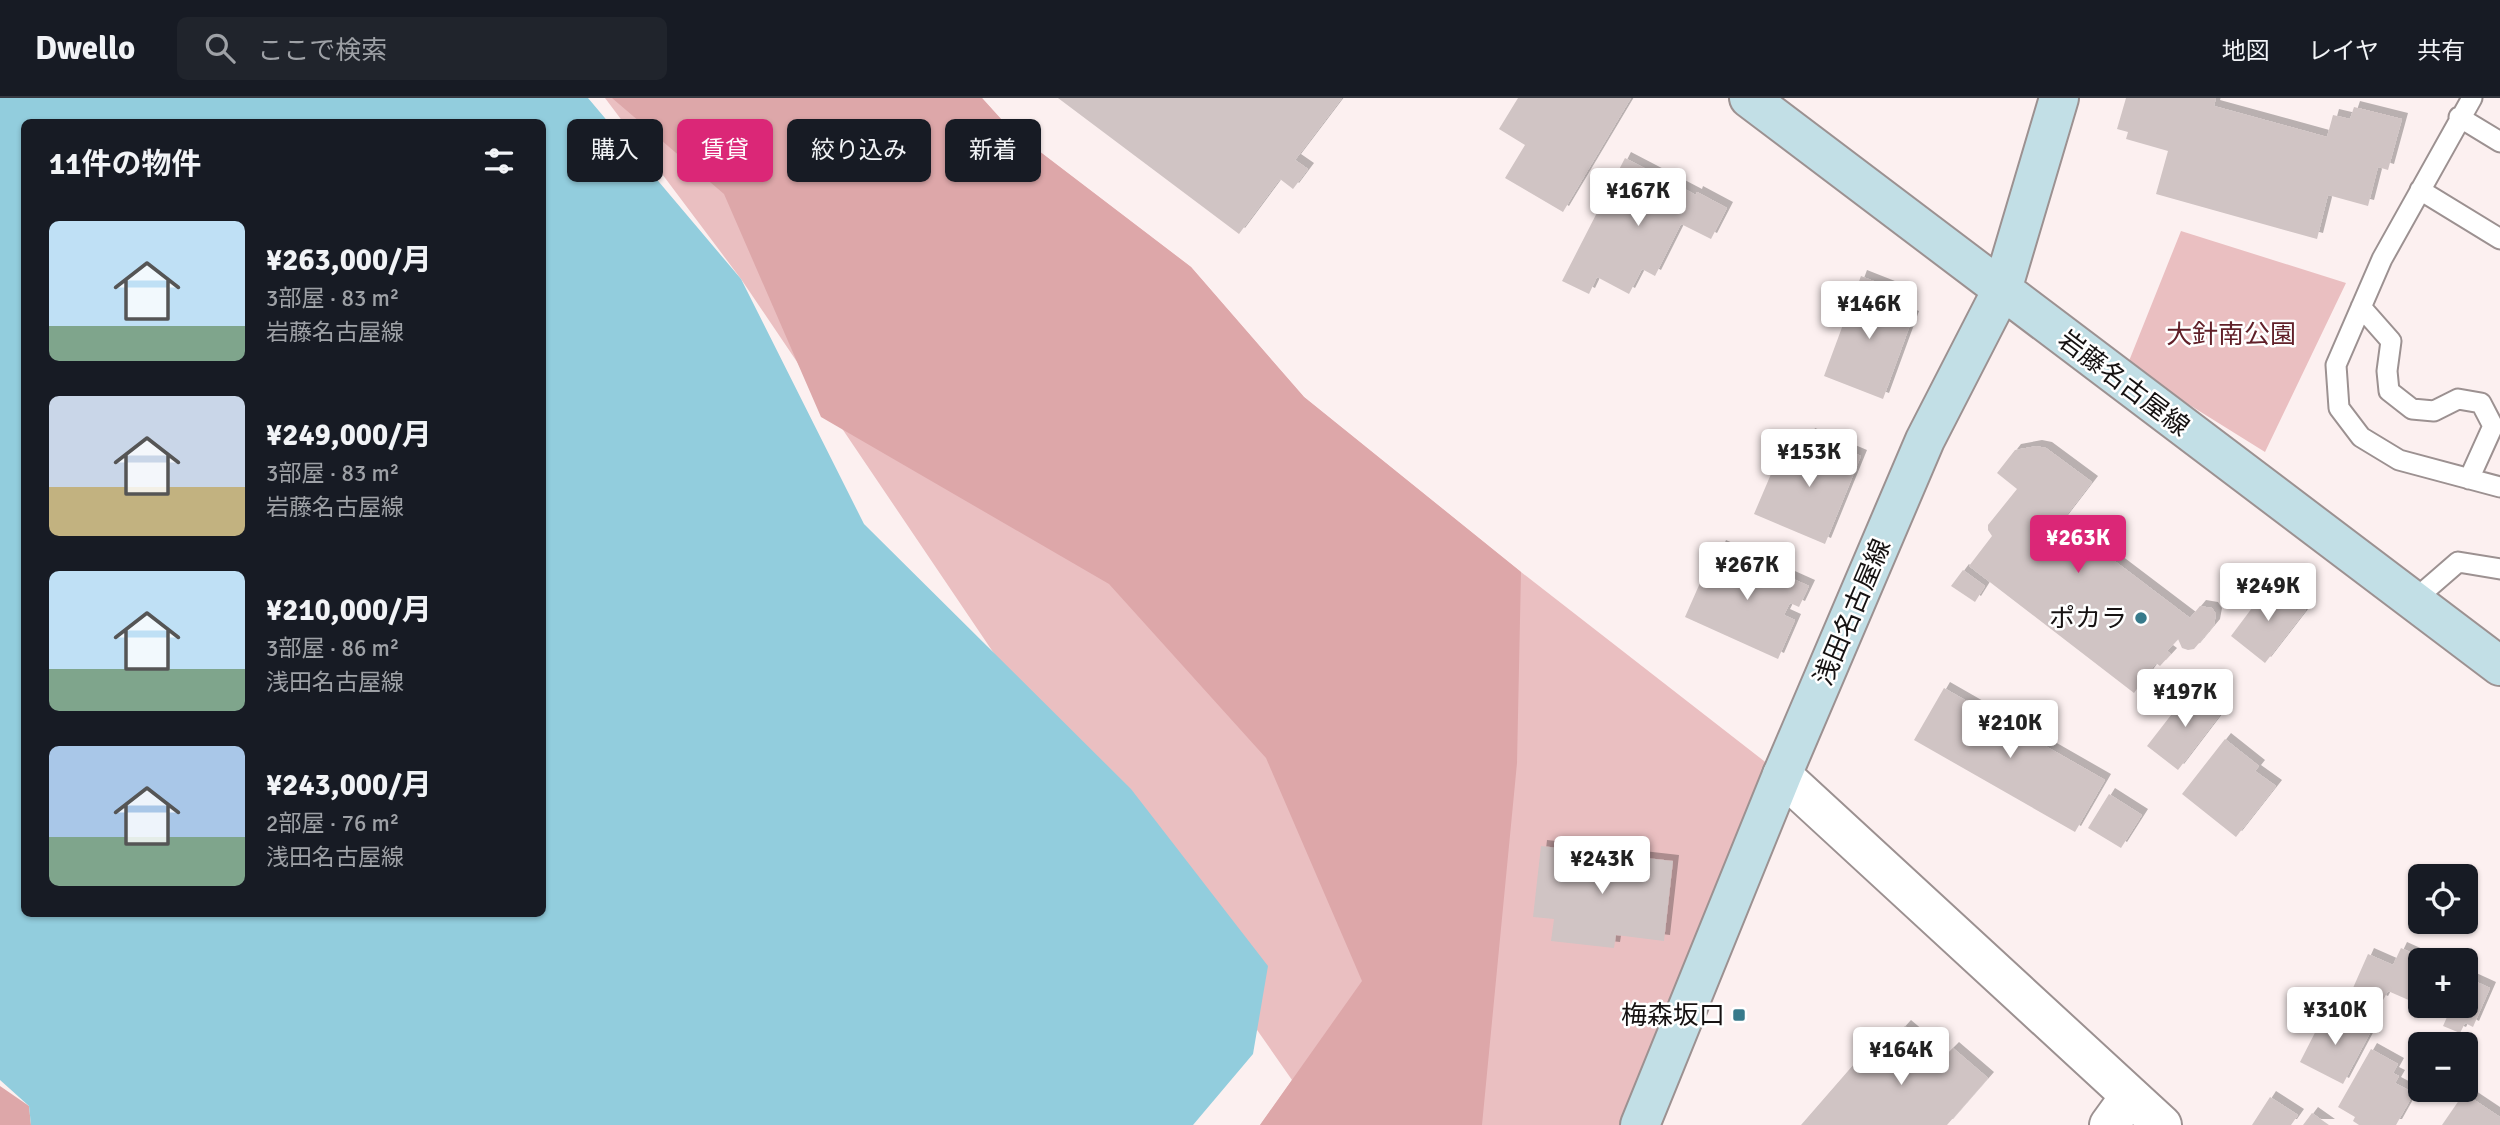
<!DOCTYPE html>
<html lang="ja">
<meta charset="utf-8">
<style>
body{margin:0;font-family:Signika,"Noto Sans JP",sans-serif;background:#20242c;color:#f1f3f6;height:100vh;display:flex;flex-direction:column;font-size:26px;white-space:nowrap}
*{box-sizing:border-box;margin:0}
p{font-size:23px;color:#9ea1a6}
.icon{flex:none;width:38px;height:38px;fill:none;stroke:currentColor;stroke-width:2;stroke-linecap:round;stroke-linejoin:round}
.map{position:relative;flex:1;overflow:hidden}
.drawer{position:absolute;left:21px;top:21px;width:525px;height:798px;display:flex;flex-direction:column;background:#171b24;border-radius:10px;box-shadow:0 2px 5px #0004}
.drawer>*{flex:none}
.hud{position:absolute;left:567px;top:21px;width:665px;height:63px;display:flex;gap:14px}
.fabs{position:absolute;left:2408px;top:766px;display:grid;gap:14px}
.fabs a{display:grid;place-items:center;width:70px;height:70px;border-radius:10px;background:#171b24;box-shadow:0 2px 5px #0004;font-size:35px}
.price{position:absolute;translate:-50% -60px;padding:0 16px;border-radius:7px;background:#fff;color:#222;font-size:23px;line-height:46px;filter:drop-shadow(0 2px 4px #0008)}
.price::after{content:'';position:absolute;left:50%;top:42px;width:21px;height:16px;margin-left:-10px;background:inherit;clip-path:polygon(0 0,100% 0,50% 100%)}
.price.active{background:#db2777;color:#fff}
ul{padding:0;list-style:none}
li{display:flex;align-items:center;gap:21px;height:175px;padding:0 28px}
li span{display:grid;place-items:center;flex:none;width:196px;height:140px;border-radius:10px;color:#555}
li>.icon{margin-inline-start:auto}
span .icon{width:84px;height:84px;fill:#fffc;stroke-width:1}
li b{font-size:30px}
h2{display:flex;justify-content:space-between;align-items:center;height:84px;padding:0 28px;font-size:30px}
.tag{padding:0 24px;border-radius:10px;background:#171b24;box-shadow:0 2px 5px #0004;font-size:24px;line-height:63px}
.tag.active{background:#db2777;color:#fff}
header{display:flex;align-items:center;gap:42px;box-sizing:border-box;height:98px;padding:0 35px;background:#171b24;border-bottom:2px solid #363941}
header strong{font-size:33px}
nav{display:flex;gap:38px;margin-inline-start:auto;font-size:24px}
.search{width:490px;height:63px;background:#20242c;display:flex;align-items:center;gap:18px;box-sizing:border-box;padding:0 24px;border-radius:10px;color:#9ea1a6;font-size:26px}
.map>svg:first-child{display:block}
.green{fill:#eabfc1}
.forest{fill:#dda7a9}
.water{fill:#92cddd;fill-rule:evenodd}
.building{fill:#d0c4c4;filter:url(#shadow)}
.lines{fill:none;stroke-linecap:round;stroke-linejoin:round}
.lane-casing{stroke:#9c9191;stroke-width:23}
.street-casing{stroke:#9c9191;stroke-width:42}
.secondary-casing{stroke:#9c9191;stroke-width:42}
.lane{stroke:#fff;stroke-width:19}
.street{stroke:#fff;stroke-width:38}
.secondary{stroke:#c2dfe6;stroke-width:38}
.poi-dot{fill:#377a8b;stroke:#fff;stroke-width:2.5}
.labels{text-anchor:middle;stroke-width:5;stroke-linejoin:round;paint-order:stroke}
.park-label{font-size:26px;fill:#612029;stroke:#fff}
.street-label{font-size:26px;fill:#161212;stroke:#fff}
.poi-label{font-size:26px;fill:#161212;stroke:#fff;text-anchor:end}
</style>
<header>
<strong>Dwello</strong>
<div class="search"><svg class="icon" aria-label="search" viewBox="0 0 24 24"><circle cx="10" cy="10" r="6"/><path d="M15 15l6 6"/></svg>ここで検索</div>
<nav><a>地図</a><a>レイヤ</a><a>共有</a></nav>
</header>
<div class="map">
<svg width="2500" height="1027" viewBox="0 0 2500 1027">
<defs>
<filter id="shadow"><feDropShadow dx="6" dy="-6" stdDeviation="0" flood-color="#0004"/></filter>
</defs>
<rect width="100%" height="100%" fill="#fcf0f0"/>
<path class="green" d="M605 0H982L1010 31 1191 169 1304 299 1521 474 1782 677 1648 1027H1260L1292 982 993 554 741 181Z
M2181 133 2346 185 2265 354 2127 268Z"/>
<path class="forest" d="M612 0H982L1010 31 1191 169 1304 299 1521 474 1517 665 1482 1027H1260L1362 883 1266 660 1109 486 821 319 724 96Z
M0 988 29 1008 31 1027H0Z"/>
<path class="water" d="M0 0H588L741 181 864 426 1131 691 1268 868 1253 956 1193 1027H31L29 1008 0 982ZM24 24H542V816H24Z"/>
<path class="building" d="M1058 0H1342L1295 62 1308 71 1293 91 1280 81 1239 136Z
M1518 0H1631L1563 114 1505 80 1525 47 1499 31Z
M2126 0H2216L2214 8 2327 39 2333 17 2350 21 2354 9 2402 21 2388 72 2378 69 2368 108 2328 97 2317 141 2156 96 2168 53 2126 41 2128 34 2117 31Z
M1625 60 1696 97 1697 94 1727 110 1711 141 1681 126 1655 178 1642 171 1629 196 1597 179 1589 196 1562 183Z
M1861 178 1894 191 1887 209 1913 219 1883 301 1824 278Z
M1809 336 1861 358 1825 446 1754 416 1777 362 1796 370Z
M2036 348 2046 350 2092 384 2062 423 2190 520 2200 508 2212 510 2216 516 2214 527 2194 551 2188 552 2182 550 2178 541 2167 553 2171 556 2160 568 2156 565 2134 595 1969 468 1992 438 1988 432V427L2017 391 1997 375 2015 352Z
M1720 448 1809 488 1799 509 1790 505 1784 517 1795 522 1778 561 1685 519 1700 485 1704 486Z
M1963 472 1985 488 1975 504 1951 488Z
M2270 486 2306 512 2265 565 2231 538Z
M1944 590 2105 682 2075 734 1914 642Z
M2192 590 2223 613 2178 672 2147 648Z
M2225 641 2259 668 2255 673 2276 688 2236 739 2182 696Z
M2109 696 2142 717 2121 750 2088 730Z
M1541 748 1673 763 1664 843 1616 837 1614 850 1551 843 1554 821 1533 819Z
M2401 850 2430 863H2420V907L2388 893 2382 904 2353 890 2368 856 2393 867Z
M2466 879 2490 890 2473 929 2465 925 2460 935 2443 928 2447 919 2423 908H2466Z
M2326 913 2370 935 2343 986 2300 964Z
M1905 928 1943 960 1953 950 1988 980 1947 1027H1801L1868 950 1877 959Z
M2371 951 2398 966 2393 975 2399 978 2395 985 2414 995 2396 1027H2359L2353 1023 2355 1019 2338 1009Z
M2464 995 2500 1019V1027H2442Z
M2270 999 2298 1017 2291 1027H2252Z
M2312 1015 2329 1027H2303Z"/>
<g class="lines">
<g class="lane-casing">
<path id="lane" d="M2472 0 2382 161 2336 267 2339 310 2361 339 2399 362 2500 389
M2459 19 2500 44
M2420 92 2500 141
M2361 209 2391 243 2387 273 2389 293 2412 311 2434 313 2458 301 2481 305 2493 328 2469 381
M2413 503 2458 464 2500 471"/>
</g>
<g class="street-casing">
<path id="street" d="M1782 677 2162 1027
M2109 1027 2130 998"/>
</g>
<g class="secondary-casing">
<path id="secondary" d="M1749 0 2500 568
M1640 1027 1782 677 1925 342 2002 192 2059 0"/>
</g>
<use href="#lane" class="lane"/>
<use href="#street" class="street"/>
<use href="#secondary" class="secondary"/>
</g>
<g class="poi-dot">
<circle cx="2141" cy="520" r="7"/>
<rect x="1732" y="910" width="14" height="14" rx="3.5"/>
</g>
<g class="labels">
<g class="park-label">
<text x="2231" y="245">大針南公園</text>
</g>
<g class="street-label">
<text transform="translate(2124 285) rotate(37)" y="9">岩藤名古屋線</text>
<text transform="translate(1852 514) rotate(-67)" y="9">浅田名古屋線</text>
</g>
<g class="poi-label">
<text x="2127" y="529">ポカラ</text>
<text x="1725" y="926">梅森坂口</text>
</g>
</g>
</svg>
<div class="fabs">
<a><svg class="icon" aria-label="locate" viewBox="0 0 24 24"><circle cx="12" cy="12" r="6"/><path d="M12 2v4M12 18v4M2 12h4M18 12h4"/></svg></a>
<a>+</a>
<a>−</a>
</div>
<b class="price" style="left:1638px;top:130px">¥167K</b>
<b class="price" style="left:1869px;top:243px">¥146K</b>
<b class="price" style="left:1809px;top:391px">¥153K</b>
<b class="price active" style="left:2078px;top:477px">¥263K</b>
<b class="price" style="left:1747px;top:504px">¥267K</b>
<b class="price" style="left:2268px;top:525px">¥249K</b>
<b class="price" style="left:2185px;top:631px">¥197K</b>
<b class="price" style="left:2010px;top:662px">¥210K</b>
<b class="price" style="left:1602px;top:798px">¥243K</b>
<b class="price" style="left:2335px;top:949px">¥310K</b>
<b class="price" style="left:1901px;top:989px">¥164K</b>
<div class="hud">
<a class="tag">購入</a>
<a class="tag active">賃貸</a>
<a class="tag">絞り込み</a>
<a class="tag">新着</a>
</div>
<section class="drawer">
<h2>11件の物件<svg class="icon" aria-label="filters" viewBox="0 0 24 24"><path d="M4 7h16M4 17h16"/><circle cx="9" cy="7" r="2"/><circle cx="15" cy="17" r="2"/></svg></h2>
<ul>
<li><span style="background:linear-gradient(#bfe0f5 75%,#7fa58c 0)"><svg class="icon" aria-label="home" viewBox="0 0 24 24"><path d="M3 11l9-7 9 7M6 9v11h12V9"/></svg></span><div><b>¥263,000/月</b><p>3部屋 · 83 m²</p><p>岩藤名古屋線</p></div></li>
<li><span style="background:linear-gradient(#c9d6e8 65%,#c2b280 0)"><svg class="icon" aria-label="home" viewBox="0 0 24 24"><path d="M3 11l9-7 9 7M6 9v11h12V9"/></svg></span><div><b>¥249,000/月</b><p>3部屋 · 83 m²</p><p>岩藤名古屋線</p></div></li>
<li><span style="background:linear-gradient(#bfe0f5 70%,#7fa58c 0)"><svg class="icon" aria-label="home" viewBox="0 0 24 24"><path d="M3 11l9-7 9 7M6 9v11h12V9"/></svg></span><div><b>¥210,000/月</b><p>3部屋 · 86 m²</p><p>浅田名古屋線</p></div></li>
<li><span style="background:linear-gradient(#a9c7e8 65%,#7fa58c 0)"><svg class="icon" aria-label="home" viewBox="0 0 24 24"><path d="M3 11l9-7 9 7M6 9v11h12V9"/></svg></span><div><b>¥243,000/月</b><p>2部屋 · 76 m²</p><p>浅田名古屋線</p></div></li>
</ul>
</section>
</div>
